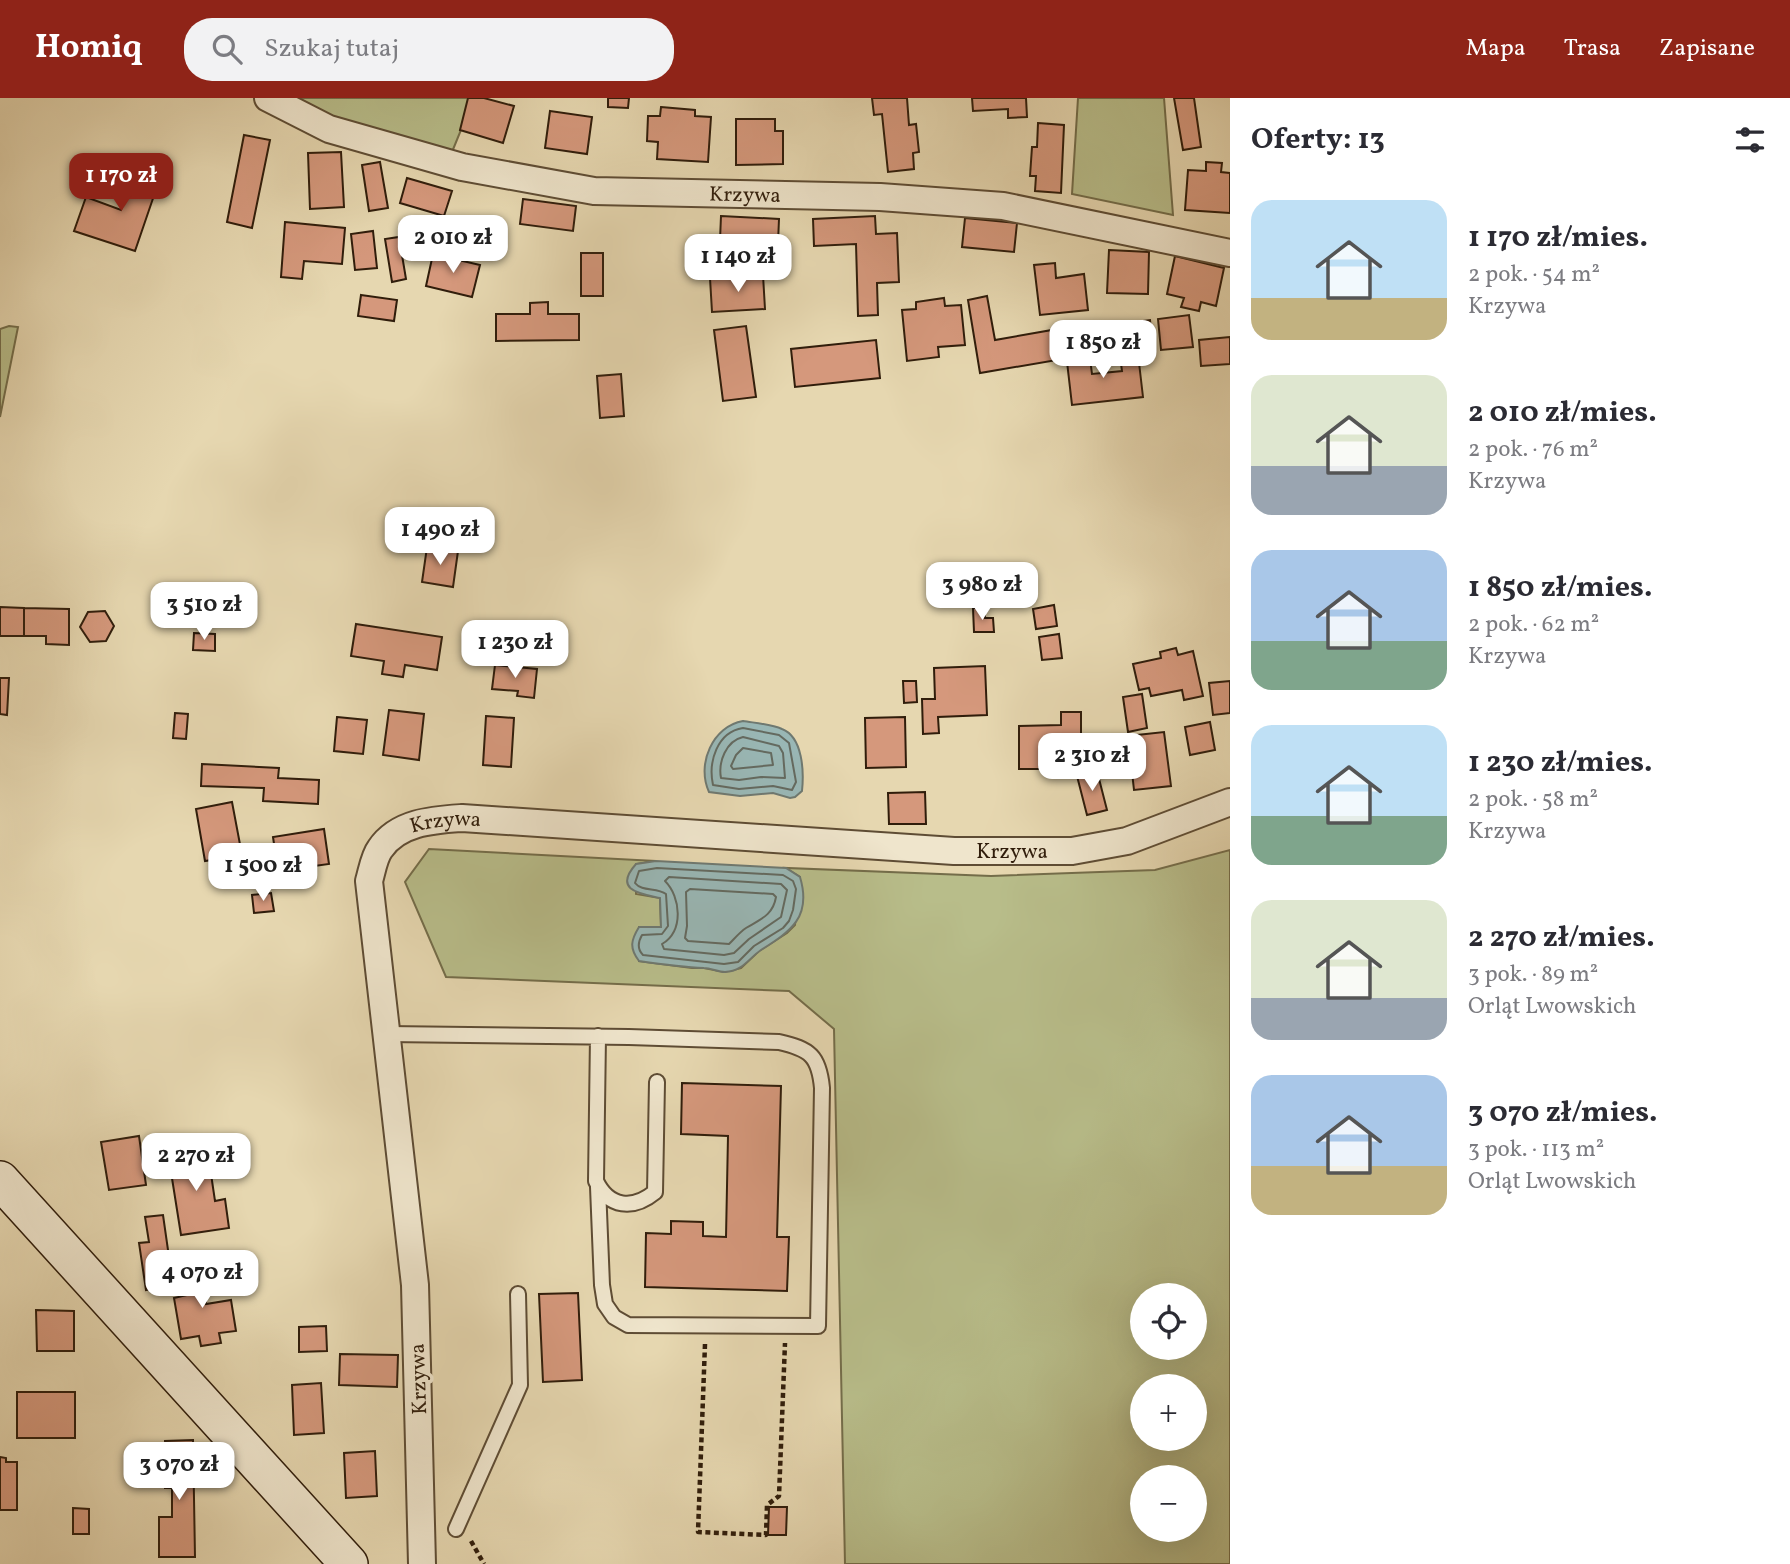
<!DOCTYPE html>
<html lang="pl">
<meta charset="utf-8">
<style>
body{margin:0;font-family:Vollkorn,serif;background:#f2f2f3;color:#2b2b33;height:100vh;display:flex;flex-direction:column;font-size:26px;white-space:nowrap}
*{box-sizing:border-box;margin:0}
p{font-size:23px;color:#7c7c81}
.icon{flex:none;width:38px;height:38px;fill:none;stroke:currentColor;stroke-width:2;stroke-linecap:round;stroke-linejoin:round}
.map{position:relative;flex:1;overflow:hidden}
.side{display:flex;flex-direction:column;background:#fff;width:560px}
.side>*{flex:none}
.buttons{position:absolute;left:1130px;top:1185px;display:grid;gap:14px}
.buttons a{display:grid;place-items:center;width:77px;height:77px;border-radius:50%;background:#fff;box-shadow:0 7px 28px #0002;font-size:35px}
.price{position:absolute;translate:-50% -60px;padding:0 16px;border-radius:14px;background:#fff;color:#222;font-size:23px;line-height:46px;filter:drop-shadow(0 2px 4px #0008)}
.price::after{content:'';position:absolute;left:50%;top:42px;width:21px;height:16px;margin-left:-10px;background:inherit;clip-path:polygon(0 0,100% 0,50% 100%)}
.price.selected{background:#8f2418;color:#fff}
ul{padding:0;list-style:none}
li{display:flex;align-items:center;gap:21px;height:175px;padding:0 21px}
li span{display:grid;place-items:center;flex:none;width:196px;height:140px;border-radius:21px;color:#555}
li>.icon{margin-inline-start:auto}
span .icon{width:84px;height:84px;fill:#fffc;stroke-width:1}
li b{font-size:30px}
h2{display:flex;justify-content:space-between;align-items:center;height:84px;padding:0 21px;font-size:30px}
header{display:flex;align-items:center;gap:42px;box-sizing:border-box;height:98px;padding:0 35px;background:#8f2418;color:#fff}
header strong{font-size:33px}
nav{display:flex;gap:38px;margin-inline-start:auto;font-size:24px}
.search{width:490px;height:63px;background:#f2f2f3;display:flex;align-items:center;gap:18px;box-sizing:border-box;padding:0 24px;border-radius:28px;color:#7c7c81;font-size:26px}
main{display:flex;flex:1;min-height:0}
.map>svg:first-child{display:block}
.green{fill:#b8bd8a;stroke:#746d4a;stroke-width:2;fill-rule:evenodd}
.water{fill:#99b7b5;stroke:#6f7971;stroke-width:2}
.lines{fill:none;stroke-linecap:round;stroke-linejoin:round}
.shore{stroke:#646a60;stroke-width:2}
.building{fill:#d5987c;stroke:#301d0b;stroke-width:2}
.lane-casing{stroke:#5e4c34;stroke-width:18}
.street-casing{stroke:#5e4c34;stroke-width:30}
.secondary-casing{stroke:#301d0b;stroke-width:40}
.path{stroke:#301d0b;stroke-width:4.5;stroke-dasharray:5 3.5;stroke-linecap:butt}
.lane{stroke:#efe5cc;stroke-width:14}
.street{stroke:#efe5cc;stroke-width:26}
.secondary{stroke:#efe5cc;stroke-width:37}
.labels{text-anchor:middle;stroke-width:7;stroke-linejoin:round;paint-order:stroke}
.street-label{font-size:21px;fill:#301d0b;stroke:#efe5cc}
</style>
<header>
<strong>Homiq</strong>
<div class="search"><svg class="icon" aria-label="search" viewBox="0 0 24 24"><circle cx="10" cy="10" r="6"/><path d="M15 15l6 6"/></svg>Szukaj tutaj</div>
<nav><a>Mapa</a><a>Trasa</a><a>Zapisane</a></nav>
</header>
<main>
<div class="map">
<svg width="1230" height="1466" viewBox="0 0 1230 1466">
<rect width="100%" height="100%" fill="#e6d7b0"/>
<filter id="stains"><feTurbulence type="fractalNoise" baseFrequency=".00286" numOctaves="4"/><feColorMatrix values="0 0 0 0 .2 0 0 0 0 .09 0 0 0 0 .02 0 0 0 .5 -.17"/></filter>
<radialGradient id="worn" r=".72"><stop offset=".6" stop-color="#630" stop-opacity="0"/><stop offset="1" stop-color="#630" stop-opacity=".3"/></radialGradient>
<path class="green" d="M298 0H474L452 54 350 28Z
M1078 0H1164L1173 117 1072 96Z
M9 228 18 229 0 319V231Z
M429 751 656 763 636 766V796L660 800 661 829H639V863L692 870H704L724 874 741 870 759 853 787 835 795 827 800 779 786 770 991 778 1155 772 1230 752V1466H845L834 931 789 893 446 879 405 784ZM1143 1197H1195V1250H1143ZM1143 1288H1195V1340H1143ZM1143 1379H1195V1432H1143Z"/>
<path class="water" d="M743 623C755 625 771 626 782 631 803 639 804 674 802 693L795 699 790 700 773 695 740 698 709 694C696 666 713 628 743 623Z
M656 763 786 770 800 779C812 819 791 833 761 852 748 861 743 873 725 874 718 874 711 870 704 870 682 869 660 866 639 863 629 850 631 842 639 829H661L660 800C642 796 612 793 636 766Z"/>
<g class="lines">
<path class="shore" d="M743 630 779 637 789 645 796 684 792 692 773 688 739 691 713 687C708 664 717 634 743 630Z
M743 639 779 648 783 655 785 680 761 679 739 682 721 680C718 664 726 643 743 639Z
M743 650 771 655 773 667 733 671 731 668 736 657Z
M657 770 783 777 793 783 796 791 793 812 789 823 783 830 754 848 738 864 724 866 643 857C637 851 638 844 642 837L662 836 668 828 666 796C657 789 642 794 635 785L639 773Z
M669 779 781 786 787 792 781 819 749 841 734 855 724 857 664 851 662 846C684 833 681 799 665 783Z
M690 791 773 796 776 799C773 817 761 821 746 830 740 834 735 840 729 846L688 843 685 840 687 828 686 794Z"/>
</g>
<path class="building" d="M468 0H484L514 8 503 45 460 32Z
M608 0H629L628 10 608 9Z
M872 0H907L909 27 916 26 919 54 913 55 914 71 888 74 882 16 874 17Z
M972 0H1026L1027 19 1008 20V11L973 13Z
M1174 0H1194L1201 49 1183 52Z
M661 9 695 12V18L711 19 708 64 657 61 658 44 647 43 648 18H660Z
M550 13 592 19 587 56 545 50Z
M736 21H775V33H783V66L736 67Z
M1038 25 1064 27 1061 95 1035 93 1036 78H1030L1032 49H1037Z
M244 37 270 42 252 130 227 124Z
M341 54 344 109 310 111 308 55Z
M380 64 388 110 369 113 362 67Z
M1206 64 1222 65 1221 74 1230 75V115L1185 112 1188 72 1206 73Z
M135 69 161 77 135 153 74 133 86 99 121 112Z
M407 80 452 93 444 118 400 105Z
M523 101 576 108 573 133 520 126Z
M721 118 779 121 777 169 719 166Z
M875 118 876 136 897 135 899 184 877 185 878 217 858 218 856 146 814 148 813 121Z
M965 120 1017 125 1014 154 962 149Z
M285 124 345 130 342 166 304 163 302 181 281 179Z
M373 133 377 170 355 172 351 136Z
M399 139 406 181 392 184 385 141Z
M1109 152 1149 154 1148 196 1107 195Z
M581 155H603V198H581Z
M433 156 480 167 472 199 426 188Z
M1175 158 1224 170 1216 208 1201 204 1199 213 1181 209 1184 200 1167 196Z
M1055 165 1056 180 1084 176 1088 212 1040 217 1034 167Z
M763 177 765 211 712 214 710 180Z
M361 197 397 202 394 223 358 218Z
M987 198 995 242 1052 232 1057 262 980 275 968 202Z
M944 200 945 208 961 207 965 247 938 249 939 259 907 263 902 212 916 211V204Z
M548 204V216H579V242L496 243V216H530V205Z
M1189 217 1193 249 1161 252 1158 221Z
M1150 222 1153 250 1145 251 1142 223Z
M746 228 756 299 723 303 714 232Z
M1230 239V266L1201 268 1199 242Z
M876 242 880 280 795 289 791 251Z
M1089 252 1092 276 1122 273 1120 258 1138 256 1143 299 1072 307 1066 255Z
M621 276 624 318 600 320 597 278Z
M427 449 458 453 453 489 422 484Z
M1054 507 1057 528 1036 531 1033 511Z
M0 509 24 510V538H0Z
M24 510 69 511V547L46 546V538H24Z
M973 510H984L985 520H993L994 534H974Z
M105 513 114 528 106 543 90 544 80 529 88 514Z
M356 526 442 539 437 572 405 567 403 579 382 576 384 563 351 558Z
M194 535 215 536V553L193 552Z
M1059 536 1062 560 1042 562 1039 539Z
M1176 550 1178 557 1193 553 1203 598 1184 602 1182 592 1151 598 1149 590 1139 592 1133 566 1161 560 1160 554Z
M495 567 537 571 534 600 517 598 518 593 492 591Z
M985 568 987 617 938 619 939 635 923 636 922 601H935L934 570Z
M0 580H9L7 617 0 616Z
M903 583H916L917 604 904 605Z
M1230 583V615L1213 617 1209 585Z
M1142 596 1147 630 1128 634 1123 599Z
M389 612 424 616 419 662 383 657Z
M1061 614H1081V645H1062V671H1019V628L1061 627Z
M175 615 188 616 186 641 173 640Z
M486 618 514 620 511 669 483 667Z
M337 619 367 622 363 656 334 653Z
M905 619 906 669 866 670 865 620Z
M1210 624 1215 652 1190 657 1185 629Z
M1164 634 1171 688 1134 692 1128 638Z
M202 666 279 670 278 680 319 682 318 706 263 703 264 690 201 688Z
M1097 673 1107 712 1087 717 1077 678Z
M925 694 926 726H889L888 695Z
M232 704 242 757 205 763 196 711Z
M324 731 329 766 278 773 273 739Z
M271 795 274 813 254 815 252 797Z
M682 985 781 988 777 1139H789L787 1193 645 1189 646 1135 671 1136V1123L703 1124V1138L726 1139 728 1038 681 1036Z
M139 1038 146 1087 109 1092 101 1044Z
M207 1049 215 1103 225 1101 229 1130 181 1137 168 1055Z
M163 1117 173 1187 146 1192 139 1145 149 1144 145 1119Z
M199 1162 206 1206 231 1202 236 1233 219 1235 221 1245 201 1248 199 1238 181 1241 174 1200 187 1197 182 1165Z
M578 1195 582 1282 543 1284 539 1196Z
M36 1212 74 1213V1253H37Z
M326 1228 327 1253 299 1254V1229Z
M340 1256 398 1257 397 1289 339 1287Z
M321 1285 324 1335 294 1337 292 1287Z
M17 1294H75V1340H17Z
M193 1342 195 1459H159V1419H172V1390H165V1343Z
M375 1353 377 1398 346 1400 344 1355Z
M0 1359 6 1360V1364H17V1412H0Z
M769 1409H787L786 1437H768Z
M73 1410 89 1411V1436H73Z"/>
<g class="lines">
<g class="lane-casing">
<path id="lane" d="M387 936 629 939 779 944C810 951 819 958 822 990L818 1228 628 1227 614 1219 605 1206 602 1187 598 1089
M598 938 596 1083C609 1110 633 1112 655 1094L657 984
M456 1431 520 1287 518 1196"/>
</g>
<g class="street-casing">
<g id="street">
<path id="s1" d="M268 0 329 31 462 69 594 93 880 99 1003 108 1230 155"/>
<path id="s2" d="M422 1466 415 1187 369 783C372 773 374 759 380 751 398 724 433 722 462 720L954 753H1072L1127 743 1230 704"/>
</g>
</g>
<g class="secondary-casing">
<path id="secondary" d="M0 1082 349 1466"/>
</g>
<path class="path" d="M705 1246 698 1434 766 1437 767 1407 779 1398 785 1245
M471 1443 484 1466"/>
<use href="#lane" class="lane"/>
<use href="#street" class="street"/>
<use href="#secondary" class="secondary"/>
</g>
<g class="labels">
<g class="street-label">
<text dy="7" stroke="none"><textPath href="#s1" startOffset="492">Krzywa</textPath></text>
<text dy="7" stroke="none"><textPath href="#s2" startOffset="794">Krzywa</textPath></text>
<text dy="7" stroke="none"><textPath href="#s2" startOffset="1362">Krzywa</textPath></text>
<text transform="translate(418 1281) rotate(-92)" y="7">Krzywa</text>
</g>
</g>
<rect width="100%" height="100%" filter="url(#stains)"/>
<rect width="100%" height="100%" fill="url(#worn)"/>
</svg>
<div class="buttons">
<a><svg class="icon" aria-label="locate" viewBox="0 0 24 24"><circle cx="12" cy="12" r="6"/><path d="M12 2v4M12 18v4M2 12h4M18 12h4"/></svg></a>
<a>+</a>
<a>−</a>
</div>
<b class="price selected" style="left:121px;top:115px">1 170 zł</b>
<b class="price" style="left:453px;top:177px">2 010 zł</b>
<b class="price" style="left:738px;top:196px">1 140 zł</b>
<b class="price" style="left:1103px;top:282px">1 850 zł</b>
<b class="price" style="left:440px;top:469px">1 490 zł</b>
<b class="price" style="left:982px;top:524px">3 980 zł</b>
<b class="price" style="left:204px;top:544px">3 510 zł</b>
<b class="price" style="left:515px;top:582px">1 230 zł</b>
<b class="price" style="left:1092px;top:695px">2 310 zł</b>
<b class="price" style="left:263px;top:805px">1 500 zł</b>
<b class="price" style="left:196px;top:1095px">2 270 zł</b>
<b class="price" style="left:202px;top:1212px">4 070 zł</b>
<b class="price" style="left:179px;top:1404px">3 070 zł</b>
</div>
<section class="side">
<h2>Oferty: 13<svg class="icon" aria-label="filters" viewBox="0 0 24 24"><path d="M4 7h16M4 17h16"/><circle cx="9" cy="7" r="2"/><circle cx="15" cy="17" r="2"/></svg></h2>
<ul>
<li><span style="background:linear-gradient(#bfe0f5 70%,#c2b280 0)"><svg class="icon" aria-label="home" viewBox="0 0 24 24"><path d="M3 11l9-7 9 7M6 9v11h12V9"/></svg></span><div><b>1 170 zł/mies.</b><p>2 pok. · 54 m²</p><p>Krzywa</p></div></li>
<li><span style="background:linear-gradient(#dfe7d0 65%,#9aa5b1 0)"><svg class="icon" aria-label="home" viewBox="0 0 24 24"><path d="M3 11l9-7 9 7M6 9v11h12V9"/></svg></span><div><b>2 010 zł/mies.</b><p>2 pok. · 76 m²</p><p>Krzywa</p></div></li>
<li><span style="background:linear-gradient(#a9c7e8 65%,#7fa58c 0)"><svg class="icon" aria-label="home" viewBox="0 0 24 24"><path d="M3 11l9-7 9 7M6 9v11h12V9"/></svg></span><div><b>1 850 zł/mies.</b><p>2 pok. · 62 m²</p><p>Krzywa</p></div></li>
<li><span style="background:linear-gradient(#bfe0f5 65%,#7fa58c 0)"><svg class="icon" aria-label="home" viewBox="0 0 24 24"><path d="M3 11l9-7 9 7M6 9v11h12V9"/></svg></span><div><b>1 230 zł/mies.</b><p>2 pok. · 58 m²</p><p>Krzywa</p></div></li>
<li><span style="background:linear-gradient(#dfe7d0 70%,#9aa5b1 0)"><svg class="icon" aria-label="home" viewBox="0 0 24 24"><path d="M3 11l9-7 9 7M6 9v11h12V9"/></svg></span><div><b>2 270 zł/mies.</b><p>3 pok. · 89 m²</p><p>Orląt Lwowskich</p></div></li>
<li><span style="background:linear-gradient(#a9c7e8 65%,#c2b280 0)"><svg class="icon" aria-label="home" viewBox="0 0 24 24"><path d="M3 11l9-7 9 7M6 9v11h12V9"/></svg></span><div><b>3 070 zł/mies.</b><p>3 pok. · 113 m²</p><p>Orląt Lwowskich</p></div></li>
</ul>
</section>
</main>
